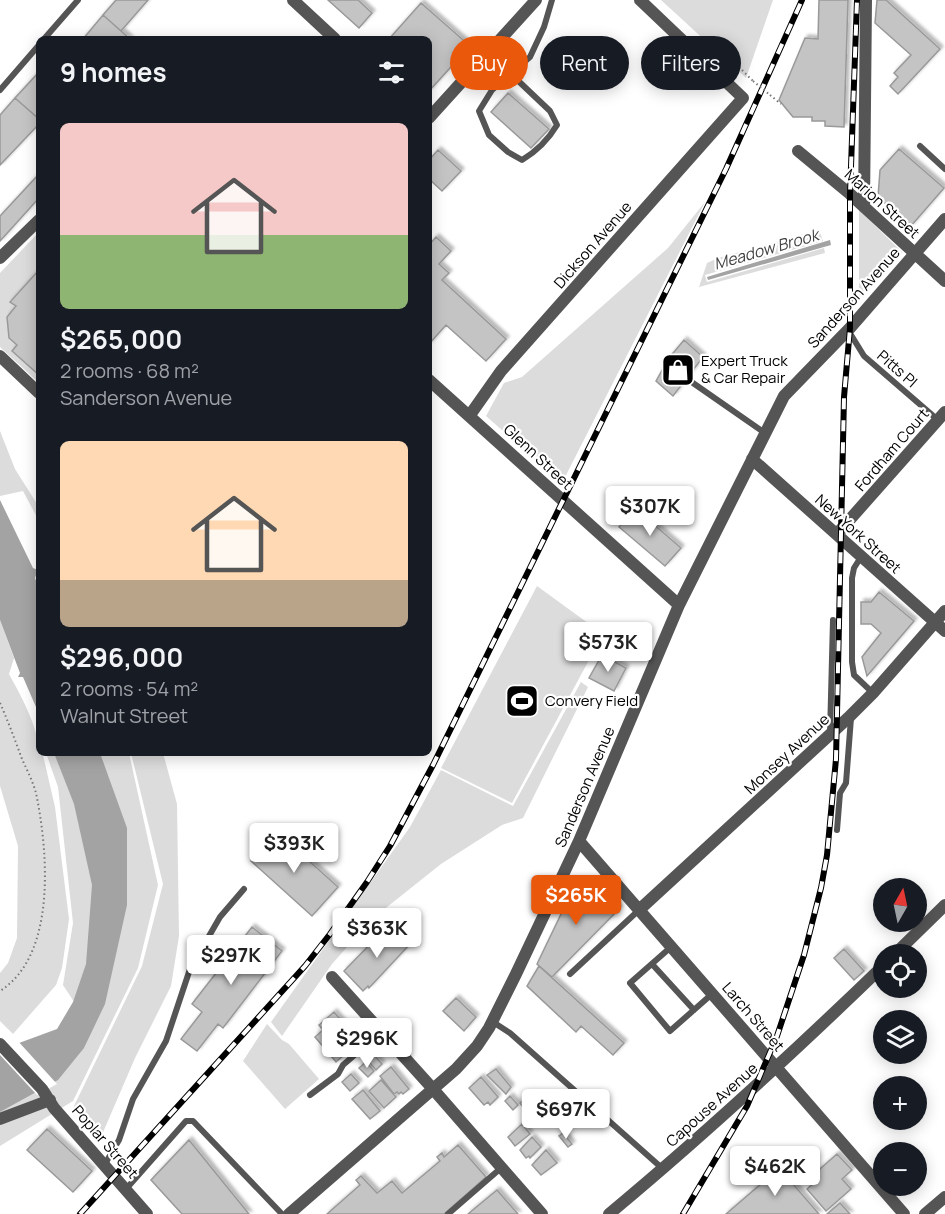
<!DOCTYPE html>
<meta charset="utf-8">
<style>
body{margin:0;font-family:Manrope,sans-serif;background:#242831;color:#f1f3f6;height:100vh;display:flex;flex-direction:column;font-size:22px;white-space:nowrap}
*{box-sizing:border-box;margin:0}
p{font-size:20px;color:#9ea1a6}
.icon{flex:none;width:33px;height:33px;fill:none;stroke:currentColor;stroke-width:2;stroke-linecap:round;stroke-linejoin:round}
.map{position:relative;flex:1;overflow:hidden}
.sheet{position:absolute;left:36px;top:36px;width:396px;height:720px;display:flex;flex-direction:column;background:#171b24;border-radius:9px;box-shadow:0 3px 15px #0003}
.sheet>*{flex:none}
.banner{position:absolute;left:450px;top:36px;width:405px;height:54px;display:flex;gap:12px}
.needle{width:39px;rotate:9deg}
.fabs{position:absolute;left:873px;top:878px;display:grid;gap:12px}
.fabs a{display:grid;place-items:center;width:54px;height:54px;border-radius:50%;background:#171b24;box-shadow:0 3px 15px #0003;font-size:30px}
.price{position:absolute;translate:-50% -51px;padding:0 14px;border-radius:6px;background:#fff;color:#222;font-size:20px;line-height:39px;filter:drop-shadow(0 2px 3px #0008)}
.price::after{content:'';position:absolute;left:50%;top:36px;width:18px;height:14px;margin-left:-9px;background:inherit;clip-path:polygon(0 0,100% 0,50% 100%)}
.price.current{background:#ea580c;color:#fff}
ul{padding:0;list-style:none}
li{display:grid;align-content:center;gap:12px;height:318px;padding:0 24px}
li span{display:grid;place-items:center;height:186px;border-radius:9px;color:#555}
li>.icon{margin-inline-start:auto}
span .icon{width:108px;height:108px;fill:#fffc;stroke-width:1}
li b{font-size:26px}
h2{display:flex;justify-content:space-between;align-items:center;height:72px;padding:0 24px;font-size:26px}
.tag{padding:0 21px;border-radius:27px;background:#171b24;box-shadow:0 3px 15px #0003;font-size:21px;line-height:54px}
.tag.current{background:#ea580c;color:#fff}
.map>svg:first-child{display:block}
.green{fill:#dcdcdc}
.water{fill:#a3a3a3}
.pier{fill:#fff}
.building{fill:#c4c4c4;stroke:#999;stroke-width:1.5;filter:url(#shadow)}
.lines{fill:none;stroke-linecap:round;stroke-linejoin:round}
.path{stroke:#777;stroke-width:2;stroke-dasharray:1.5 3;stroke-linecap:butt}
.lane{stroke:#555;stroke-width:6}
.street{stroke:#555;stroke-width:12}
.rail-casing{stroke:#000;stroke-width:6}
.rail{stroke:#fff;stroke-width:4;stroke-dasharray:11;stroke-linecap:butt}
.path-bridge{stroke:#777;stroke-width:2;stroke-dasharray:1.5 3;stroke-linecap:butt}
.labels{text-anchor:middle;stroke-width:4.5;stroke-linejoin:round;paint-order:stroke}
.street-label{font-size:15px;fill:#000;stroke:#fff}
.poi-label{font-size:15px;fill:#000;stroke:#fff;text-anchor:start}
.water-label{font-size:16px;font-style:italic;fill:#444;stroke:#fff}
</style>
<div class="map">
<svg width="945" height="1214" viewBox="0 0 945 1214">
<defs>
<filter id="shadow"><feDropShadow dx="3" dy="-3" stdDeviation="1.5" flood-color="#0004"/></filter>
</defs>
<rect width="100%" height="100%" fill="#fff"/>
<path class="green" d="M661 0H773L746 78Z
M705 202 562 483 486 416 504 383 522 377 668 248Z
M859 210 902 252 859 297Z
M819 230 823 241 705 275 707 282 824 248 825 253 699 287 707 263 718 258Z
M39 232V270L10 302 16 306 17 345 12 351 39 375V383L0 347V273Z
M0 431 15 469 39 507V521L23 491 0 496Z
M537 586 603 634 512 803 441 768Z
M0 620 14 658 9 674C21 696 39 728 39 753L43 755 55 807 69 919 62 968 56 985 13 1034 0 1021V973L8 963 17 938 18 846 0 786Z
M581 682 588 687 523 818 502 825 441 864 372 919 332 964 282 1036 271 1022 410 827 441 770 513 806Z
M46 753H129L158 885 138 968 73 1101 0 1146V1097L84 1017 63 985 73 923 58 787Z
M131 753H163L177 804 179 936 171 986 135 1058 101 1137 73 1108 142 966 163 884Z
M267 1024 282 1040 289 1044 319 1079 285 1109 243 1061Z"/>
<path class="water" d="M830 240 831 245 708 280 707 277Z
M0 500 33 568 38 570 35 578 39 589V714L23 677H18L20 673 0 620Z
M54 753H100L127 828V905L105 1004 84 1048 58 1080 0 1112V1050L57 1029 73 1002 86 964 92 885 74 804Z"/>
<path class="pier" d="M17 1040 57 1084 37 1095 0 1055V1046Z"/>
<path class="building" d="M116 0H148L121 31 103 15Z
M328 0H358L372 13 359 28Z
M819 0H848L844 127 825 126V121H812V117H793L779 100 805 38 818 39Z
M877 0H886L940 49 898 94 890 86 898 77 894 73 911 55 875 23Z
M421 3 470 46 429 91V39H389Z
M103 15 130 39H83Z
M39 72V119L15 98Z
M508 93 549 129 531 148 491 112Z
M15 98 39 119V124L0 165V115Z
M899 149 944 188 911 226 878 197 880 170Z
M438 150 461 171 442 191 429 179V160Z
M39 174V198L0 241V216Z
M436 237 451 251 439 264 449 273 442 280 506 339 486 361 446 325 429 344V245Z
M39 270V375L12 351 17 345 9 338 7 317 16 306 10 302Z
M684 340 703 357 673 396 656 381 669 358Z
M635 508 681 548 665 566 619 527Z
M879 592 914 621 867 676 862 657 881 633 871 624H861V602H871Z
M602 655 626 668 614 691 589 678Z
M277 832 338 887 312 916 251 861Z
M576 883 590 887 595 883 619 909 552 977 537 964Z
M252 927 282 951 223 1028 218 1024 197 1051 181 1039 202 1012 192 1004Z
M394 928 411 943 369 988 368 986 363 991 344 971 383 931 387 935Z
M844 949 864 971 854 980 834 958Z
M539 966 624 1043 613 1055 581 1026 576 1032 527 986Z
M456 998 476 1017 464 1031 443 1011Z
M334 1012 363 1046 350 1057 346 1053 336 1062 315 1037 323 1030 319 1025Z
M374 1055 382 1064 376 1070 368 1061Z
M366 1062 374 1071 368 1077 359 1068Z
M391 1067 409 1089 403 1094 401 1092 399 1094 397 1092 394 1094 380 1076Z
M496 1069 511 1087 506 1094 487 1075Z
M351 1074 359 1083 350 1091 342 1082Z
M481 1077 498 1097 490 1105 488 1102 484 1105 469 1088Z
M381 1080 396 1097 384 1108 369 1091Z
M363 1090 380 1111 370 1119 352 1099Z
M510 1096 518 1105 513 1110 505 1101Z
M528 1096 538 1108 530 1116 520 1103Z
M543 1113 547 1119 540 1125 535 1119Z
M522 1124 530 1134 515 1146 508 1137Z
M47 1129 92 1171 73 1192 27 1150Z
M563 1133 572 1144 568 1147 559 1136Z
M532 1137 541 1147 530 1158 529 1156 526 1158 520 1150Z
M189 1140 249 1214H182L151 1180Z
M458 1145 486 1177 444 1214H327L360 1185 356 1180 361 1176 377 1193 392 1181 402 1193 440 1161 437 1157 442 1153 444 1157Z
M546 1150 557 1163 541 1175 532 1165Z
M837 1154 852 1170 842 1179 851 1189 826 1211 807 1189 817 1180 813 1175Z
M773 1161 819 1214H726L768 1178 762 1171Z
M497 1190 518 1214H468L480 1204Z
M840 1203 850 1214H827Z"/>
<g class="lines">
<path class="path" d="M742 70 753 81
M770 95 781 104
M0 703C8 721 15 740 22 759 27 770 33 782 36 793 48 851 57 955 0 991"/>
<path class="lane" d="M44 39 78 0
M511 74 550 111 557 125C548 140 537 151 522 160L508 152 489 135 479 111 492 90 530 57 544 27 552 0
M0 90 39 45
M920 146 945 169
M848 330 864 356 938 420
M693 383 765 433
M861 557 854 568 852 578V662L854 675 873 693
M830 734 833 620
M837 830 840 793 846 783 851 718
M671 947 630 983 670 1031 712 994
M652 964 694 1010
M570 974 639 910
M493 1022 510 1033 663 1169
M310 1095 338 1074 343 1065 381 1032
M105 1164 119 1140 133 1099 166 1041 190 969 220 917 244 889
M126 1189 186 1121H193L282 1214
M448 1214 501 1168"/>
<path class="street" d="M293 0 335 39
M429 118 536 0
M798 151 850 194 945 281
M864 207 866 0
M0 258 39 220
M0 356 39 393
M429 380 679 605
M470 415 501 371 743 98 640 0
M752 459 945 631
M837 534 945 412
M579 841 904 1214
M639 910 848 718 873 693 945 611
M895 954 945 905
M332 977 433 1089 542 1214
M0 1044 42 1089 54 1108 147 1214
M0 1119 50 1100
M289 1214 456 1069 477 1046 489 1028 516 974 579 841 679 605 784 396 850 328 945 219
M609 1214C704 1135 795 1051 884 965
M925 1214 945 1197"/>
<g class="rail-casing">
<path id="rail" d="M80 1214 305 966 330 934 367 882 390 846 433 765 726 169 802 0
M683 1214 747 1106 777 1036 804 955 821 888 827 855 836 759 844 397 850 328V194L857 0"/>
</g>
<use href="#rail" class="rail"/>
<path class="path-bridge" d="M753 81 770 95"/>
</g>
<defs>
<g id="shop-square" transform="scale(1.725)"><rect x="-9" y="-9" width="18" height="18" rx="4" fill="#000" stroke="#fff"/><path d="M-5-2.5h2.3a2.7 3.5 0 0 1 5.4 0H5L5.5 6h-11ZM-1.5-2.5h3a1.5 2.3 0 0 0-3 0Z" fill="#fff"/></g>
<g id="stadium-square" transform="scale(1.725)"><rect x="-9" y="-9" width="18" height="18" rx="4" fill="#000" stroke="#fff"/><path d="M0-5a6.5 5 0 1 0 0 10a6.5 5 0 1 0 0-10ZM-3.5-1.8h7v3.6h-7Z" fill="#fff"/></g>
</defs>
<g fill-rule="evenodd">
<use href="#shop-square" x="678" y="370"/>
<use href="#stadium-square" x="522" y="701"/>
</g>
<g class="labels">
<g class="street-label">
<text transform="translate(882 204) rotate(42)" y="5">Marion Street</text>
<text transform="translate(593 245) rotate(-49)" y="5">Dickson Avenue</text>
<text transform="translate(854 298) rotate(-48)" y="5">Sanderson Avenue</text>
<text transform="translate(897 369) rotate(41)" y="5">Pitts Pl</text>
<text transform="translate(892 450) rotate(-49)" y="5">Fordham Court</text>
<text transform="translate(538 457) rotate(43)" y="5">Glenn Street</text>
<text transform="translate(858 534) rotate(42)" y="5">New York Street</text>
<text transform="translate(787 754) rotate(-43)" y="5">Monsey Avenue</text>
<text transform="translate(585 787) rotate(-67)" y="5">Sanderson Avenue</text>
<text transform="translate(753 1017) rotate(49)" y="5">Larch Street</text>
<text transform="translate(712 1105) rotate(-42)" y="5">Capouse Avenue</text>
<text transform="translate(105 1142) rotate(49)" y="5">Poplar Street</text>
</g>
<g class="poi-label">
<text x="701" y="366">Expert Truck<tspan x="701" dy="17">&amp; Car Repair</tspan></text>
<text x="545" y="706">Convery Field</text>
</g>
<g class="water-label">
<text transform="translate(766 249) rotate(-16)" y="6">Meadow Brook</text>
</g>
</g>
</svg>
<div class="fabs">
<a><svg class="needle" viewBox="-14 -14 28 28"><path d="M0-13l5 13h-10z" fill="#e53935"/><path d="M0 13l5-13h-10z" fill="#9ea1a6"/></svg></a>
<a><svg class="icon" aria-label="locate" viewBox="0 0 24 24"><circle cx="12" cy="12" r="6"/><path d="M12 2v4M12 18v4M2 12h4M18 12h4"/></svg></a>
<a><svg class="icon" aria-label="layers" viewBox="0 0 24 24"><path d="M12 4l9 5-9 5-9-5zM3 14l9 5 9-5"/></svg></a>
<a>+</a>
<a>−</a>
</div>
<b class="price" style="left:650px;top:537px">$307K</b>
<b class="price" style="left:608px;top:673px">$573K</b>
<b class="price" style="left:294px;top:874px">$393K</b>
<b class="price current" style="left:576px;top:926px">$265K</b>
<b class="price" style="left:377px;top:959px">$363K</b>
<b class="price" style="left:231px;top:986px">$297K</b>
<b class="price" style="left:367px;top:1069px">$296K</b>
<b class="price" style="left:566px;top:1140px">$697K</b>
<b class="price" style="left:775px;top:1197px">$462K</b>
<div class="banner">
<a class="tag current">Buy</a>
<a class="tag">Rent</a>
<a class="tag">Filters</a>
</div>
<section class="sheet">
<h2>9 homes<svg class="icon" aria-label="filters" viewBox="0 0 24 24"><path d="M4 7h16M4 17h16"/><circle cx="9" cy="7" r="2"/><circle cx="15" cy="17" r="2"/></svg></h2>
<ul>
<li><span style="background:linear-gradient(#f6c9c9 60%,#8fb573 0)"><svg class="icon" aria-label="home" viewBox="0 0 24 24"><path d="M3 11l9-7 9 7M6 9v11h12V9"/></svg></span><div><b>$265,000</b><p>2 rooms · 68 m²</p><p>Sanderson Avenue</p></div></li>
<li><span style="background:linear-gradient(#ffd9b3 75%,#b9a48a 0)"><svg class="icon" aria-label="home" viewBox="0 0 24 24"><path d="M3 11l9-7 9 7M6 9v11h12V9"/></svg></span><div><b>$296,000</b><p>2 rooms · 54 m²</p><p>Walnut Street</p></div></li>
</ul>
</section>
</div>
